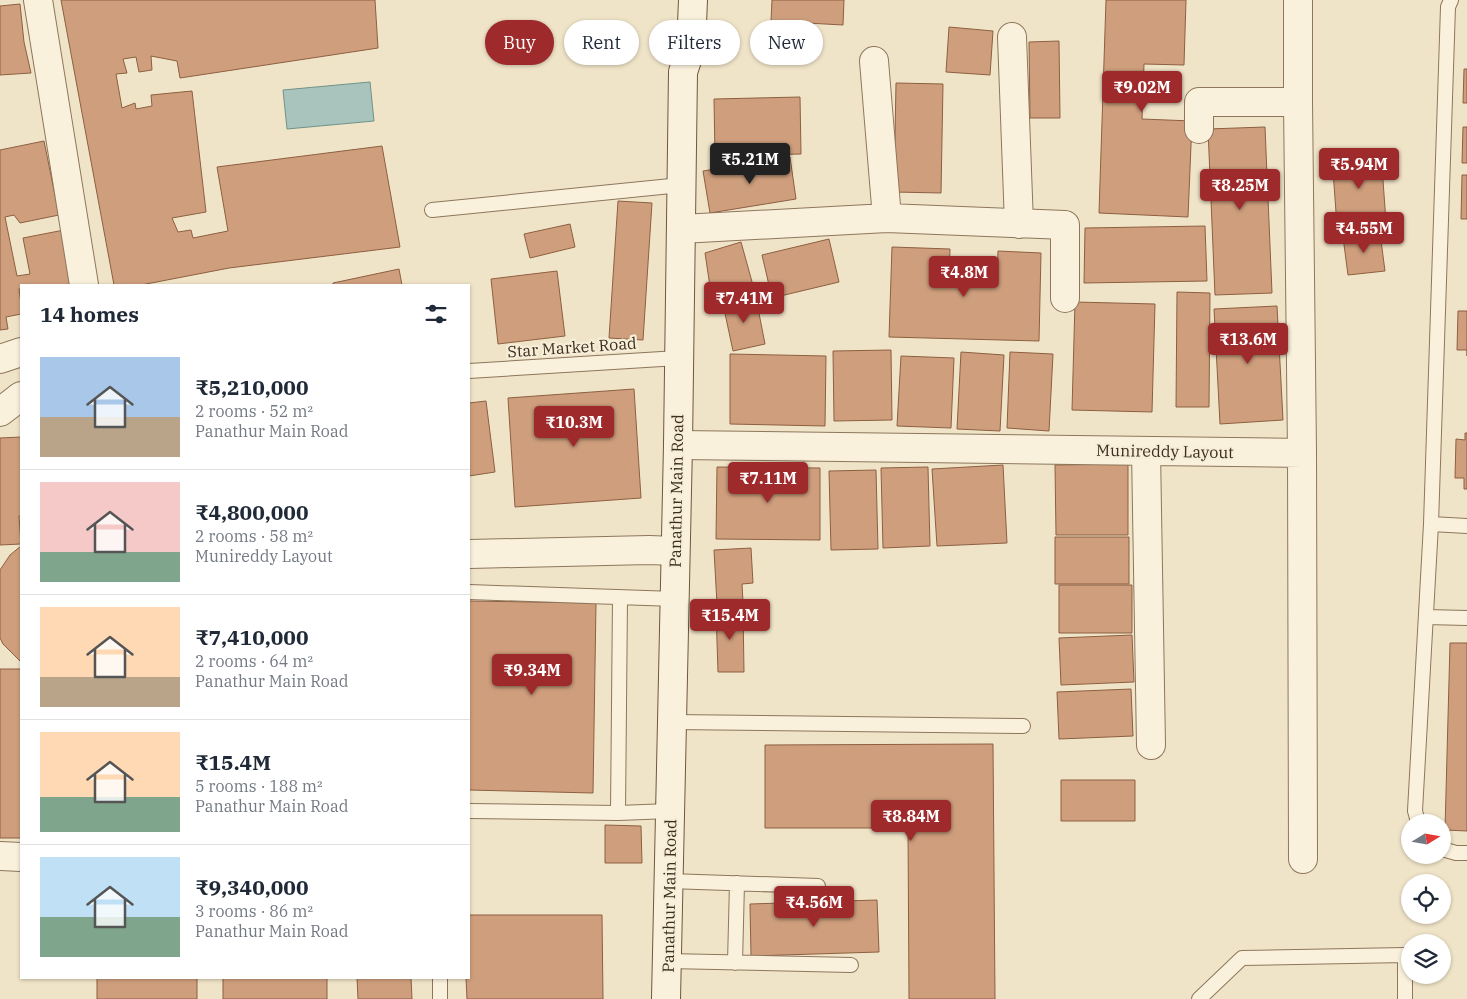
<!DOCTYPE html>
<meta charset="utf-8">
<style>
body{margin:0;font-family:"IBM Plex Serif",serif;background:#f6f6f7;color:#1f2937;height:100vh;display:flex;flex-direction:column;font-size:19px;white-space:nowrap}
*{box-sizing:border-box;margin:0}
p{font-size:16px;color:#747a83}
.icon{flex:none;width:28px;height:28px;fill:none;stroke:currentColor;stroke-width:2;stroke-linecap:round;stroke-linejoin:round}
.map{position:relative;flex:1;overflow:hidden}
.side{position:absolute;left:20px;top:284px;width:450px;height:695px;display:flex;flex-direction:column;background:#fff;border-radius:0px;box-shadow:0 1px 4px #0004}
.side>*{flex:none}
.guide{position:absolute;left:485px;top:20px;width:475px;height:45px;display:flex;gap:10px}
.needle{width:32px;rotate:79deg}
.tools{position:absolute;left:1401px;top:814px;display:grid;gap:10px}
.tools a{display:grid;place-items:center;width:50px;height:50px;border-radius:50%;background:#fff;box-shadow:0 1px 4px #0004;font-size:25px}
.price{position:absolute;translate:-50% -42px;padding:0 11px;border-radius:5px;background:#9e2a2b;color:#fff;font-size:16px;line-height:32px;filter:drop-shadow(0 1px 2px #0008)}
.price::after{content:'';position:absolute;left:50%;top:30px;width:15px;height:11px;margin-left:-8px;background:inherit;clip-path:polygon(0 0,100% 0,50% 100%)}
.price.current{background:#222;color:#fff}
ul{padding:0;list-style:none}
li{display:flex;align-items:center;gap:15px;height:125px;padding:0 20px}
li+li{border-top:1px solid #e0e1e3}
li span{display:grid;place-items:center;flex:none;width:140px;height:100px;border-radius:0px;color:#555}
li>.icon{margin-inline-start:auto}
span .icon{width:60px;height:60px;fill:#fffc;stroke-width:1}
li b{font-size:21px}
h2{display:flex;justify-content:space-between;align-items:center;height:60px;padding:0 20px;font-size:21px}
.chip{padding:0 18px;border-radius:22px;background:#fff;box-shadow:0 1px 4px #0004;font-size:18px;line-height:45px}
.chip.current{background:#9e2a2b;color:#fff}
.map>svg:first-child{display:block}
.water{fill:#a9c4bc;stroke:#6f938a}
.building{fill:#cf9f7d;stroke:#8d5f41}
.lines{fill:none;stroke-linecap:round;stroke-linejoin:round}
.lane-casing{stroke:#8d765c;stroke-width:16}
.street-casing{stroke:#8d765c;stroke-width:30}
.secondary-casing{stroke:#6f573f;stroke-width:30}
.lane{stroke:#faf1dc;stroke-width:14}
.street{stroke:#faf1dc;stroke-width:28}
.secondary{stroke:#faf1dc;stroke-width:28}
.labels{text-anchor:middle;stroke-width:4.5;stroke-linejoin:round;paint-order:stroke}
.street-label{font-size:16px;fill:#3d2e20;stroke:#f7eed8}
</style>
<div class="map">
<svg width="1467" height="999" viewBox="0 0 1467 999">
<rect width="100%" height="100%" fill="#f0e4c8"/>
<path class="water" d="M370 82 374 121 287 129 283 90Z"/>
<path class="building" d="M61 0H375L378 48 180 78 177 61 151 56 152 70 139 72 136 57 123 59 127 73 116 74 122 108 135 103 136 109 152 106 151 95 192 91 206 212 172 218 178 232 191 230 193 238 228 231 217 167 382 146 400 247 229 268 141 285H114Z
M772 0H844L843 25 771 21Z
M1106 0H1186L1184 65 1144 64 1142 119 1192 121 1188 217 1099 213Z
M20 4 24 42 31 73 0 75V6Z
M949 27 993 31 990 75 946 72Z
M1059 41 1060 118H1030L1029 42Z
M1464 69H1467V103H1463Z
M896 83 943 84 941 193 894 192Z
M800 97 801 154 715 156 714 99Z
M1265 127 1272 293 1215 295 1208 129Z
M1463 127H1467V163H1462Z
M44 141 59 215 20 223 14 215 5 217 17 276 30 274 23 238 64 230 75 285H21V289H19L21 303V314L6 317 8 329 0 330V150Z
M1381 153 1386 222 1337 226 1332 157Z
M790 157 796 199 710 213 703 171Z
M1462 175H1467V219H1461Z
M618 201 652 203 643 340 609 338Z
M570 224 575 247 530 258 524 234Z
M1205 226 1207 281 1084 283 1085 228Z
M1380 233 1385 271 1348 275 1343 237Z
M829 239 839 282 772 298 762 255Z
M741 242 754 289 712 300 705 253Z
M892 247 950 249 949 279 997 280 998 251 1041 253 1039 341 889 337Z
M399 269 402 285H333V283Z
M557 271 565 336 498 344 491 279Z
M1177 292 1210 293 1209 407H1176Z
M756 298 765 344 733 351 723 304Z
M1075 302 1155 304 1152 412 1072 410Z
M1277 306 1283 420 1220 424 1214 309Z
M1458 311H1467V356V350H1457Z
M891 350 892 420 834 421 833 351Z
M961 352 1004 355 1000 431 957 429Z
M1010 352 1053 354 1049 431 1007 428Z
M730 354 826 356 825 426 730 424Z
M901 356 954 358 951 428 897 426Z
M634 389 641 498 515 507 508 398Z
M486 401 495 472 469 476V403Z
M1465 433H1467V489H1464V478H1455L1456 439 1465 440Z
M21 437V516H19L21 544 0 545V438Z
M1128 464V535H1056L1055 465Z
M1003 465 1007 543 937 546 932 469Z
M717 467 820 468V540L716 539Z
M928 467 930 546 883 548 881 468Z
M876 470 878 549 831 550 829 471Z
M1055 537H1129V584H1055Z
M21 546V662L3 644 0 638V570L10 555Z
M751 548 753 583 742 584 743 602 717 604 714 550Z
M1059 585H1132V633H1059Z
M469 601 596 603 593 793 469 790Z
M743 610 744 672H718L716 611Z
M1132 635 1134 682 1061 685 1059 638Z
M1450 643H1467V831L1445 830Z
M0 669H21V838H0Z
M1131 689 1133 736 1059 739 1057 692Z
M993 744 995 999H909L908 828H765V745Z
M1061 780H1135V821H1061Z
M605 825 641 826 642 863H605Z
M877 900 879 952 751 956 750 904Z
M469 915H602L603 999H467L466 978H469Z
M97 978H197V999H97Z
M223 978H327V999H223Z
M357 978H411L412 999H358Z"/>
<g class="lines">
<g class="lane-casing">
<path id="lane" d="M1451 0 1448 7 1431 524 1467 526
M432 210 681 185
M469 371 678 358
M469 592 675 599
M1426 617 1467 618
M672 722 1023 726
M469 811 618 813 670 811
M618 813 620 598
M1418 822 1415 811 1431 524
M1442 849 1456 853H1467
M669 881 818 886
M667 961 851 965
M735 963 737 883
M440 978V999
M1199 999 1242 958 1405 955V999"/>
</g>
<g class="street-casing">
<path id="street" d="M38 0 84 285
M1012 37 1019 224
M874 61 887 218
M1298 102 1302 453 1303 859
M1199 129V102H1298V0
M681 229 887 218 1065 225V298
M0 359 21 352
M0 412 21 396
M678 445 1302 453
M1146 451 1151 745
M469 554 649 550 675 551
M0 856 21 857"/>
</g>
<g class="secondary-casing">
<path id="secondary" d="M666 999 678 445 683 72 691 48 693 0"/>
</g>
<use href="#lane" class="lane"/>
<use href="#street" class="street"/>
<use href="#secondary" class="secondary"/>
</g>
<g class="labels">
<g class="street-label">
<text transform="translate(572 347) rotate(-4)" y="6">Star Market Road</text>
<text transform="translate(1165 451) rotate(1)" y="6">Munireddy Layout</text>
<text transform="translate(676 491) rotate(-89)" y="6">Panathur Main Road</text>
<text transform="translate(669 896) rotate(-89)" y="6">Panathur Main Road</text>
</g>
</g>
</svg>
<div class="tools">
<a><svg class="needle" viewBox="-14 -14 28 28"><path d="M0-13l5 13h-10z" fill="#e53935"/><path d="M0 13l5-13h-10z" fill="#747a83"/></svg></a>
<a><svg class="icon" aria-label="locate" viewBox="0 0 24 24"><circle cx="12" cy="12" r="6"/><path d="M12 2v4M12 18v4M2 12h4M18 12h4"/></svg></a>
<a><svg class="icon" aria-label="layers" viewBox="0 0 24 24"><path d="M12 4l9 5-9 5-9-5zM3 14l9 5 9-5"/></svg></a>
</div>
<b class="price" style="left:1142px;top:113px">₹9.02M</b>
<b class="price current" style="left:750px;top:185px">₹5.21M</b>
<b class="price" style="left:1359px;top:190px">₹5.94M</b>
<b class="price" style="left:1240px;top:211px">₹8.25M</b>
<b class="price" style="left:1364px;top:254px">₹4.55M</b>
<b class="price" style="left:964px;top:298px">₹4.8M</b>
<b class="price" style="left:744px;top:324px">₹7.41M</b>
<b class="price" style="left:1248px;top:365px">₹13.6M</b>
<b class="price" style="left:574px;top:448px">₹10.3M</b>
<b class="price" style="left:768px;top:504px">₹7.11M</b>
<b class="price" style="left:730px;top:641px">₹15.4M</b>
<b class="price" style="left:532px;top:696px">₹9.34M</b>
<b class="price" style="left:911px;top:842px">₹8.84M</b>
<b class="price" style="left:814px;top:928px">₹4.56M</b>
<div class="guide">
<a class="chip current">Buy</a>
<a class="chip">Rent</a>
<a class="chip">Filters</a>
<a class="chip">New</a>
</div>
<section class="side">
<h2>14 homes<svg class="icon" aria-label="filters" viewBox="0 0 24 24"><path d="M4 7h16M4 17h16"/><circle cx="9" cy="7" r="2"/><circle cx="15" cy="17" r="2"/></svg></h2>
<ul>
<li><span style="background:linear-gradient(#a9c7e8 60%,#b9a48a 0)"><svg class="icon" aria-label="home" viewBox="0 0 24 24"><path d="M3 11l9-7 9 7M6 9v11h12V9"/></svg></span><div><b>₹5,210,000</b><p>2 rooms · 52 m²</p><p>Panathur Main Road</p></div></li>
<li><span style="background:linear-gradient(#f6c9c9 70%,#7fa58c 0)"><svg class="icon" aria-label="home" viewBox="0 0 24 24"><path d="M3 11l9-7 9 7M6 9v11h12V9"/></svg></span><div><b>₹4,800,000</b><p>2 rooms · 58 m²</p><p>Munireddy Layout</p></div></li>
<li><span style="background:linear-gradient(#ffd9b3 70%,#b9a48a 0)"><svg class="icon" aria-label="home" viewBox="0 0 24 24"><path d="M3 11l9-7 9 7M6 9v11h12V9"/></svg></span><div><b>₹7,410,000</b><p>2 rooms · 64 m²</p><p>Panathur Main Road</p></div></li>
<li><span style="background:linear-gradient(#ffd9b3 65%,#7fa58c 0)"><svg class="icon" aria-label="home" viewBox="0 0 24 24"><path d="M3 11l9-7 9 7M6 9v11h12V9"/></svg></span><div><b>₹15.4M</b><p>5 rooms · 188 m²</p><p>Panathur Main Road</p></div></li>
<li><span style="background:linear-gradient(#bfe0f5 60%,#7fa58c 0)"><svg class="icon" aria-label="home" viewBox="0 0 24 24"><path d="M3 11l9-7 9 7M6 9v11h12V9"/></svg></span><div><b>₹9,340,000</b><p>3 rooms · 86 m²</p><p>Panathur Main Road</p></div></li>
</ul>
</section>
</div>
